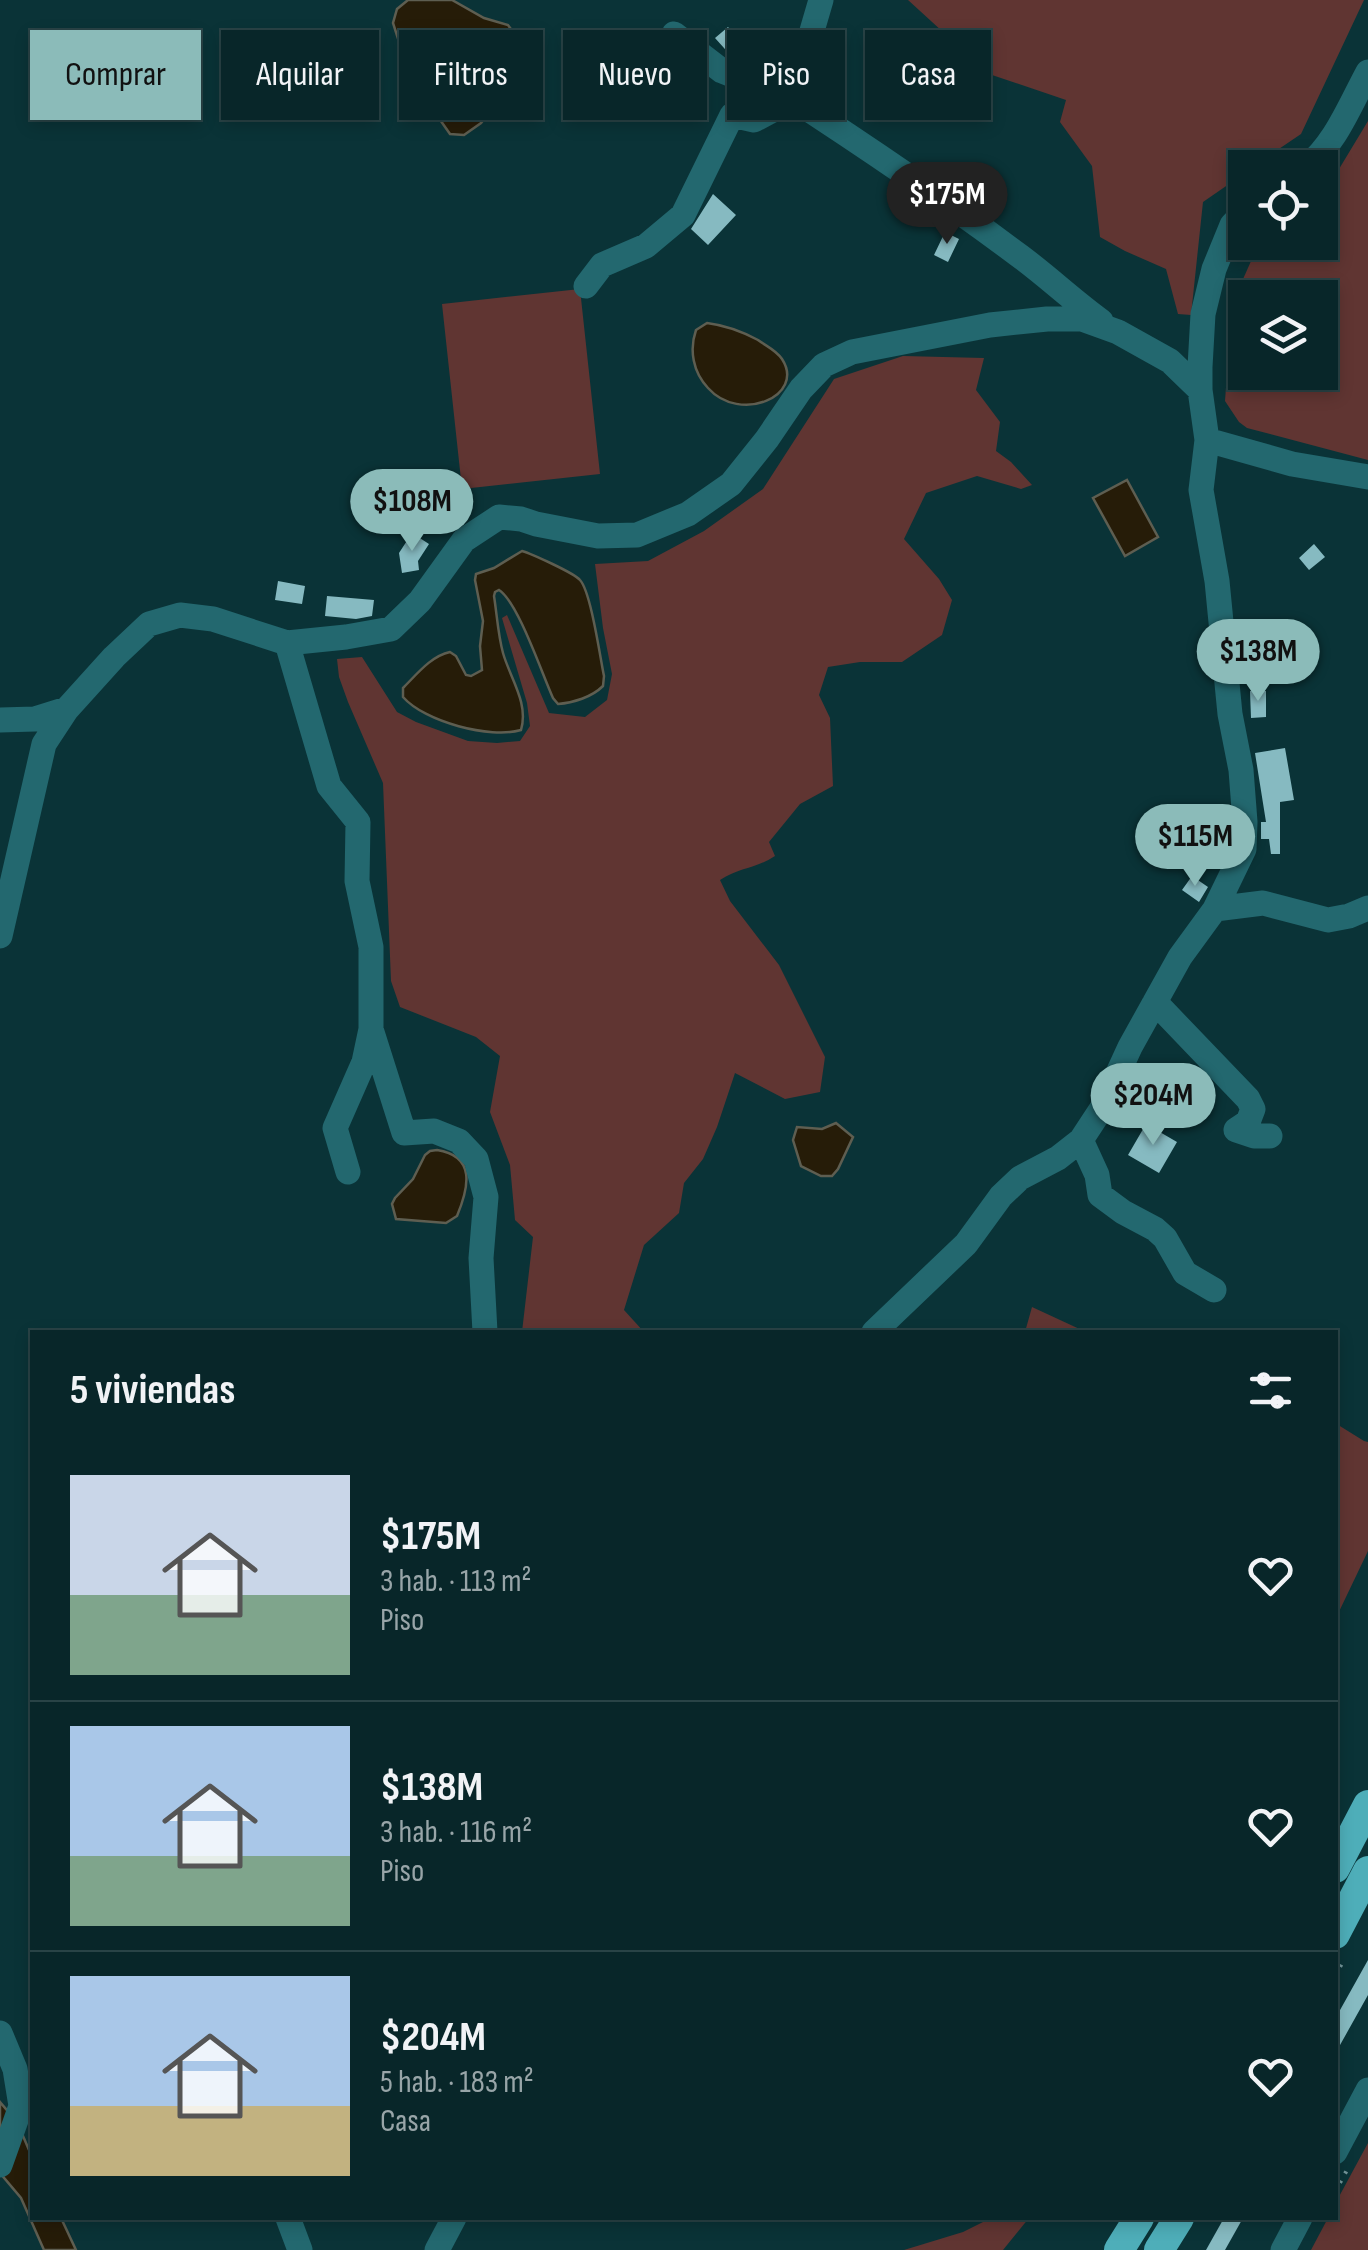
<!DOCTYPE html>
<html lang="es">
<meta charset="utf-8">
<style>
body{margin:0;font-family:"Sofia Sans Condensed",sans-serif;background:#112e31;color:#f1f3f6;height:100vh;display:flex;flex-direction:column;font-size:38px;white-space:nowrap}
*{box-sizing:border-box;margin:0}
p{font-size:32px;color:#98a5a8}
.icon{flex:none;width:55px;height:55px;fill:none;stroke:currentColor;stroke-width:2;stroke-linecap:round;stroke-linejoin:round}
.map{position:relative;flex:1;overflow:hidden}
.side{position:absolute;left:30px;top:1330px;width:1308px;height:890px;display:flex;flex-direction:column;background:#082629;border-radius:0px;box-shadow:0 5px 15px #0003,0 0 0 2px #294346}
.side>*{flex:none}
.guide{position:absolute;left:30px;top:30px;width:1310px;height:90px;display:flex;gap:20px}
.fabs{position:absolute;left:1228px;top:150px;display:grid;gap:20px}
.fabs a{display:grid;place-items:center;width:110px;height:110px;border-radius:0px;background:#082629;box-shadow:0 5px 15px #0003,0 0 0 2px #294346;font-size:50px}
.price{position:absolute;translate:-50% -85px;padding:0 22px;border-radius:35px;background:#8bbbb9;color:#111;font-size:32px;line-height:65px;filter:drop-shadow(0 2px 5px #0008)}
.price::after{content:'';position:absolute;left:50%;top:60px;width:30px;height:22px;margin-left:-15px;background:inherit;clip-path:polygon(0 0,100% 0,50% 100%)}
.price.current{background:#222;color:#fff}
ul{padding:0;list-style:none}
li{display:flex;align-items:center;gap:30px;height:250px;padding:0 40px}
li+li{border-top:2px solid #294346}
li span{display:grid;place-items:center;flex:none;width:280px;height:200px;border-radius:0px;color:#555}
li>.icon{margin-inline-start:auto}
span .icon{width:120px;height:120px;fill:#fffc;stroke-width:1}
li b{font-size:42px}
h2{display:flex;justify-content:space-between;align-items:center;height:120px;padding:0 40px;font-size:42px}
.tag{padding:0 35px;border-radius:0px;background:#082629;box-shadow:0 5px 15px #0003,0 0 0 2px #294346;font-size:35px;line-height:90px}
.tag.current{background:#8bbbb9;color:#111}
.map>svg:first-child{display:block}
.green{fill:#603532;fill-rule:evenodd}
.water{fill:#261c08;stroke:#5e5e51;stroke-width:2.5}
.building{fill:#86bac1}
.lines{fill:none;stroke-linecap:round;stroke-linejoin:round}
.path{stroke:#739599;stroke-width:4;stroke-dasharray:2.5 8;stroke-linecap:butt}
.minor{stroke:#23686f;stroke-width:25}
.highway{stroke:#4eaeb9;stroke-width:30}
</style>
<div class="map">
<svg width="1368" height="2250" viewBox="0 0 1368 2250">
<rect width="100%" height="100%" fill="#0a3337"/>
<path class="green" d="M908 0H1364L1301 134 1252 167 1245 168V173L1203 202 1191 315 1178 314 1166 269 1125 251 1100 237 1092 166 1060 122 1066 100 989 74Z
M1368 121V460L1247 428 1239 422 1225 401 1229 346 1236 295 1259 243 1320 242V188L1336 174ZM1245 298H1320V372H1245Z
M580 289 600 474 462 489 442 304Z
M903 356 984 358 976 390 1000 422 996 451 1011 462 1032 485 1021 489 977 476 926 493 904 539 939 579 952 600 942 635 902 662H860L828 667 819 695 830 718 833 786 800 804 769 842 775 856C755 869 740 867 720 880L730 901 779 965 825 1057 820 1092 785 1099 735 1073 717 1127 703 1159 684 1183 679 1213 644 1245 624 1310 644 1332H522L533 1237 515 1220 510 1165 490 1112 500 1056 476 1037 400 1007 391 981 383 783 348 702 339 677 337 659 362 657 397 712 416 722 468 741 497 743 520 741 530 726 527 703 502 618 507 615 549 713 585 717 607 700 612 674 603 628 595 564 648 561 704 531 763 489 834 379Z
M1032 1307 1086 1332H1025Z
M1335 1423 1364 1441 1368 1442V1551L1335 1620Z
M1368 2143V2250H1311L1328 2218H1335V2204Z
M991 2218H1029L1003 2250H904L963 2232Z"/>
<path class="water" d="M408 0H452L484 18 508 25 516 36 518 44 511 63 487 115 481 123 464 135 450 134 415 84 408 70 393 23 397 9Z
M707 323C723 325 743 332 758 340 766 346 776 350 782 359 806 396 740 424 708 388 693 372 689 350 696 330Z
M1127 480 1158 537 1125 556 1093 498Z
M522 551C532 554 574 573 580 580 591 592 600 657 604 676L603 686C592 697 573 703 558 704L553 698C542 674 518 602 499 590L495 592 494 596C497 615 498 635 503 653 510 678 529 703 521 730 490 739 425 722 403 697V688C417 674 431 656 450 652L456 656 466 675 471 676 482 670 480 646 483 621 475 580 476 574 494 568Z
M836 1123 853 1137 838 1169 832 1176H821L801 1166 793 1140 797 1127 822 1129Z
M437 1150C476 1156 469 1187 457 1216L446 1223 396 1219 392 1204 395 1198 413 1179 425 1155 430 1151Z
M0 2102 17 2122 32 2157V2218H61L76 2250H44L21 2198 0 2173Z"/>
<path class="building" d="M728 27 745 47 733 58 715 38Z
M713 194 736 215 708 245 691 229Z
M945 232 959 239 948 262 934 255Z
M412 533 429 544 418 561 419 570 402 573 399 553Z
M1314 544 1325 557 1309 570 1299 558Z
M278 581 305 586 302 604 275 600Z
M327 596 374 600 372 616 356 619 325 616Z
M1250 691H1266V717L1251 718Z
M1285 748 1294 800 1280 802V854H1271L1269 839H1261V822H1266L1255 753Z
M1203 805 1227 829 1216 840 1192 816Z
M1192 876 1208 887 1199 902 1182 890Z
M1146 1124 1177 1142 1159 1173 1128 1155Z
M1368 1960V1995L1335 2054V2019Z
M1224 2218H1243L1225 2250H1206Z"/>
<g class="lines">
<path class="path" d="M1335 1976 1345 1958
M1335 2192 1347 2170"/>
<path class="minor" d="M674 34 722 71 767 89 782 92C862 144 941 197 1017 254 1046 275 1072 300 1101 321
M810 110 799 95 802 65 821 0
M1305 168C1335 145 1350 105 1368 72
M586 286 602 265 646 246 683 215 732 115 754 120 784 104 805 109
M1207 440 1292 464 1368 477
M287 643 329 786 358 822 357 881 371 947V1029L364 1062 335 1128 348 1172
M0 720 35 719 67 709
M1215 909 1263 903 1328 920 1349 916 1368 908
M0 936 44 744 67 709 114 657 149 624 180 615 213 619 287 643 346 637 391 629 420 601 464 540 499 517 521 519 536 524 598 536 637 535 688 514 731 484 767 439 801 389 824 365 852 352 990 325 1047 319H1082L1118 332 1170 361 1200 390
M1155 1002 1248 1099 1253 1109 1248 1122 1236 1130 1254 1136H1270
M371 1029 404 1133 434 1131 459 1141 476 1159 486 1197 481 1258 485 1332
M1081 1140 1097 1175 1100 1195 1123 1212 1155 1229 1165 1238 1185 1273 1214 1290
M874 1332 966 1244 1001 1196 1020 1178 1058 1158 1081 1140 1102 1108 1130 1047 1180 957 1215 909 1244 849 1245 822 1241 770 1230 714 1217 581 1201 490 1207 440 1200 390V367L1203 314 1214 269 1232 225 1245 211
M0 2033 15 2069 21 2106 0 2165
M1335 2152 1368 2090
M288 2218 300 2250
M437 2250 454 2218
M1283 2250 1300 2218"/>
<path class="highway" d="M1335 1868 1368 1805
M1335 1934 1368 1871
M1119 2250 1139 2218
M1159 2250 1179 2218"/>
</g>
</svg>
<div class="fabs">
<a><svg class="icon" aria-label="locate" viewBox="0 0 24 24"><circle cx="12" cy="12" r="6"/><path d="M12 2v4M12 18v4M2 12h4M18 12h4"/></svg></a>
<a><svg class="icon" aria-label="layers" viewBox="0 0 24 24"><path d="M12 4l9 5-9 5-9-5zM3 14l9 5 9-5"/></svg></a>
</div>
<b class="price current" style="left:947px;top:247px">$175M</b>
<b class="price" style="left:412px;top:554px">$108M</b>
<b class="price" style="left:1258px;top:704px">$138M</b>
<b class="price" style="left:1195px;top:889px">$115M</b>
<b class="price" style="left:1153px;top:1148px">$204M</b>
<div class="guide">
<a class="tag current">Comprar</a>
<a class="tag">Alquilar</a>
<a class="tag">Filtros</a>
<a class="tag">Nuevo</a>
<a class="tag">Piso</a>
<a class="tag">Casa</a>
</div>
<section class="side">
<h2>5 viviendas<svg class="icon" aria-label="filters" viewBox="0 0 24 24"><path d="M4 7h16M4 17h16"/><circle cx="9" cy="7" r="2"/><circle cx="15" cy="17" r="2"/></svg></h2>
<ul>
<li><span style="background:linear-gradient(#c9d6e8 60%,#7fa58c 0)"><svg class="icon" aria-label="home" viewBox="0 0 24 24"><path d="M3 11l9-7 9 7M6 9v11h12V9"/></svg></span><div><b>$175M</b><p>3 hab. · 113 m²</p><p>Piso</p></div><svg class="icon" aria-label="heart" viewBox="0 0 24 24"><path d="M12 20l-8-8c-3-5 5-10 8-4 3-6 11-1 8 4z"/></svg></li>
<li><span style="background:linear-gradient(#a9c7e8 65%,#7fa58c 0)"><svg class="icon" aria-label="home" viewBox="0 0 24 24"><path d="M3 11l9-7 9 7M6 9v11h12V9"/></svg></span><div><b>$138M</b><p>3 hab. · 116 m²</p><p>Piso</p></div><svg class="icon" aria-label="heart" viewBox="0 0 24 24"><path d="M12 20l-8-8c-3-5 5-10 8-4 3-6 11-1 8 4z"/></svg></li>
<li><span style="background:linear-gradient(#a9c7e8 65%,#c2b280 0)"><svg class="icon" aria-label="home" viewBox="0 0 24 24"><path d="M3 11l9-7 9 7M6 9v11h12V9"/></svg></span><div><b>$204M</b><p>5 hab. · 183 m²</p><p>Casa</p></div><svg class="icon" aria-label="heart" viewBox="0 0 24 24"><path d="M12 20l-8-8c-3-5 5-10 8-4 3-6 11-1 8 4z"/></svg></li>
</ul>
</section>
</div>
